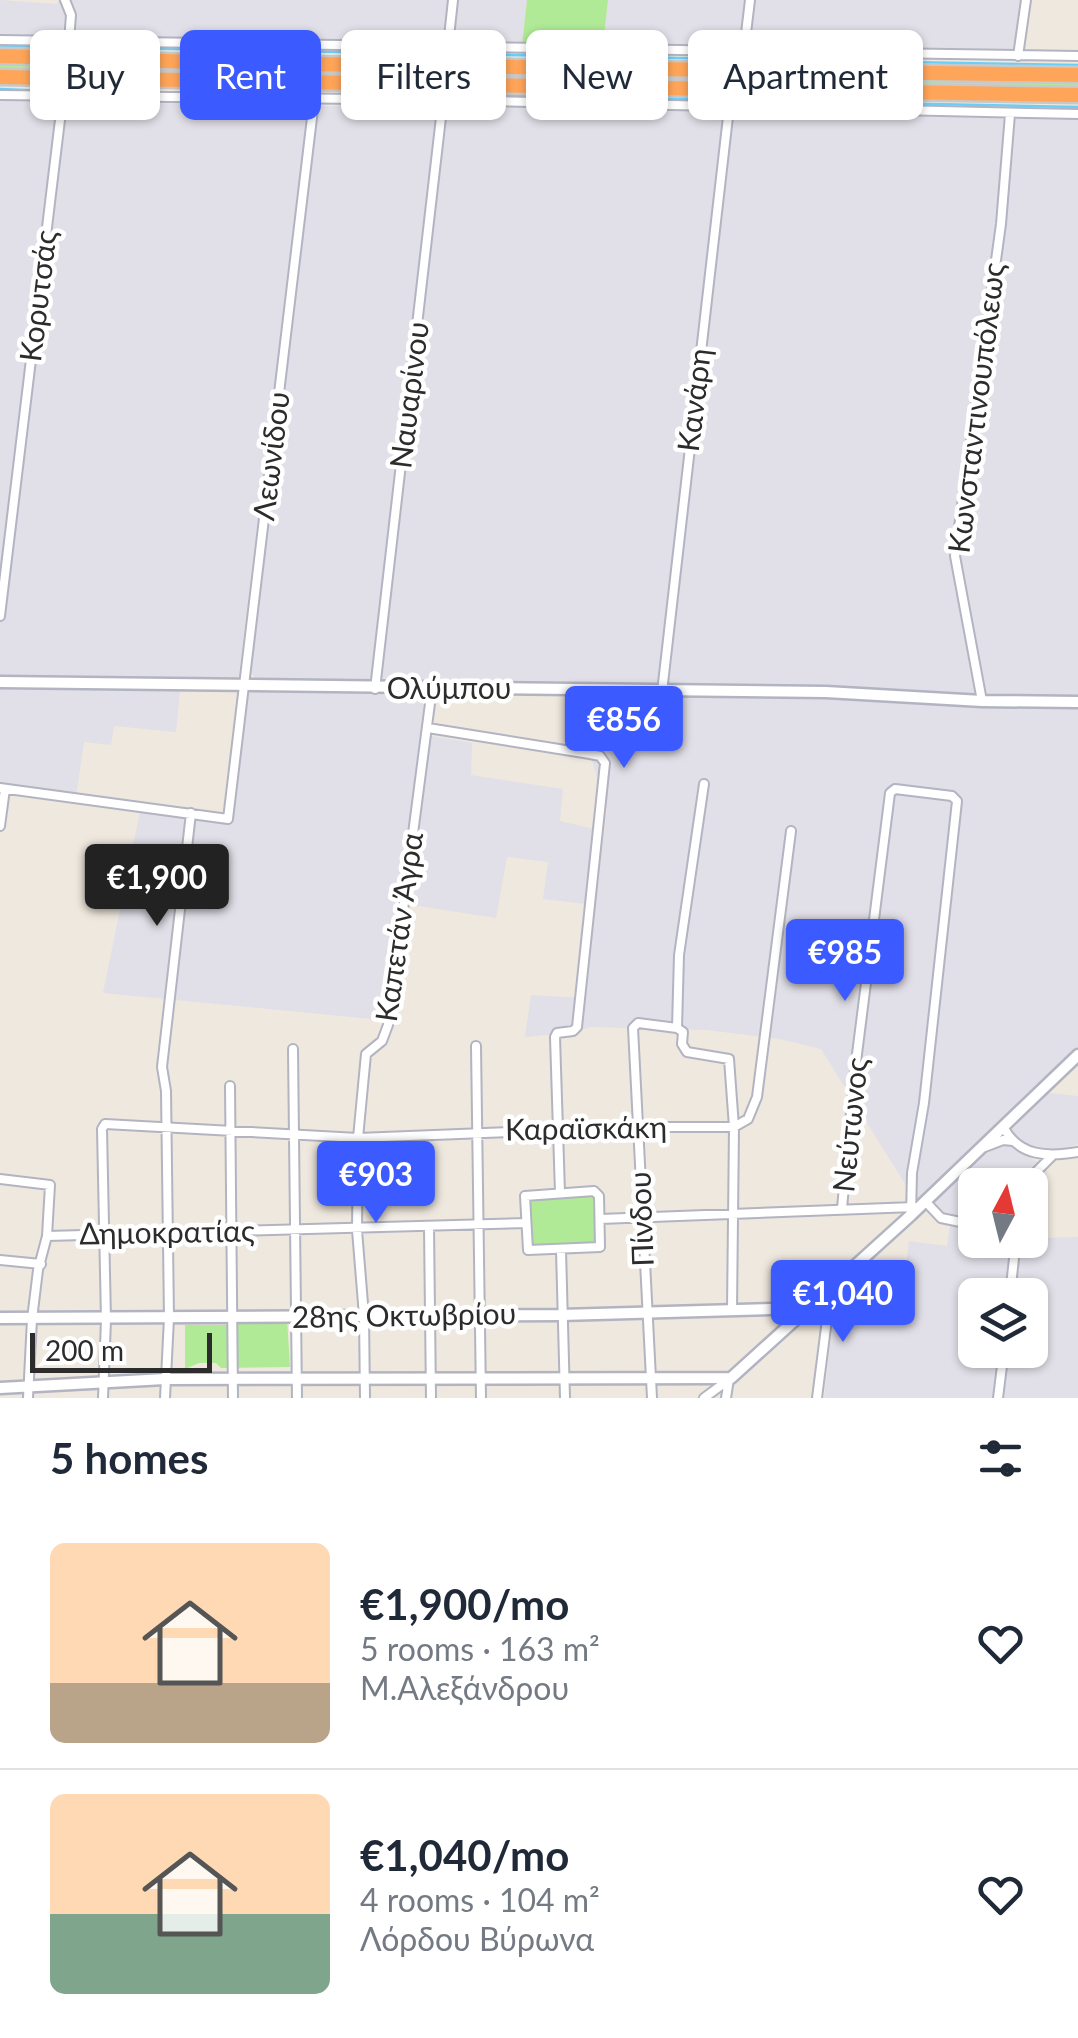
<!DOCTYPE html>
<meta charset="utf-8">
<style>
body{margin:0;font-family:Lato,sans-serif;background:#f2f2f3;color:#1f2937;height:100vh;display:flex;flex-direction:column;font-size:38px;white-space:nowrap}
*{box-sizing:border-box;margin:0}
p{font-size:32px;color:#747a83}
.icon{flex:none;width:55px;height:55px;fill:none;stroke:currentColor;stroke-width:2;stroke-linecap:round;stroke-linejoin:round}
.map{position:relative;height:1398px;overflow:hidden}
.sheet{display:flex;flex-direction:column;background:#fff;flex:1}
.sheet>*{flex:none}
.top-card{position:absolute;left:30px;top:30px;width:1020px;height:90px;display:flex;gap:20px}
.needle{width:65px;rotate:7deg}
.controls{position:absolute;left:958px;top:1168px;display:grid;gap:20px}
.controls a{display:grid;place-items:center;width:90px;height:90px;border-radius:15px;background:#fff;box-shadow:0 2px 8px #0004;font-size:50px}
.scale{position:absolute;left:30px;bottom:25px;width:182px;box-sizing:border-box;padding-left:10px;border:5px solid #2c2c2c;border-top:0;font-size:28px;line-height:35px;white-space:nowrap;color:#2c2c2c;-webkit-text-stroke:8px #fff;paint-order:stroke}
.price{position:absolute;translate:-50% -85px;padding:0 22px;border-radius:10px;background:#3b5aff;color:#fff;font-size:32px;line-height:65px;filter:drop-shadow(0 2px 5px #0008)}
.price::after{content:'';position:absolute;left:50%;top:60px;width:30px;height:22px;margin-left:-15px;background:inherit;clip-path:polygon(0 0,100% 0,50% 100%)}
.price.active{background:#222;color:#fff}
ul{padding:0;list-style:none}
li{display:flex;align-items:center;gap:30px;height:250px;padding:0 50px}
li+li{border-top:2px solid #e0e1e3}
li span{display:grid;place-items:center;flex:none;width:280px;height:200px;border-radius:15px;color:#555}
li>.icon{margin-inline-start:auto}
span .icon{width:120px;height:120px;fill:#fffc;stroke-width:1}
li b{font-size:42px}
h2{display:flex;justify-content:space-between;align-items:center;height:120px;padding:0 50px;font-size:42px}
.pill{padding:0 35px;border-radius:15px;background:#fff;box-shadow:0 2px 8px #0004;font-size:35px;line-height:90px}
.pill.active{background:#3b5aff;color:#fff}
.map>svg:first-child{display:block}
.industrial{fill:#e1dfe7}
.green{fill:#b0ea96}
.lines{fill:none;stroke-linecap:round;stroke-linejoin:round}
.stream{stroke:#69cff9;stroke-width:2.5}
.street-casing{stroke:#b2b4c1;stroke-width:12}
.secondary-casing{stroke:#b2b4c1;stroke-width:15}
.highway-casing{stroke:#c8c8c8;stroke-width:19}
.street{stroke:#fff;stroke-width:8}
.secondary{stroke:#fff;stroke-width:10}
.highway{stroke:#ffa559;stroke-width:14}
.labels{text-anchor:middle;stroke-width:9;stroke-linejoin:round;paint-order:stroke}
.street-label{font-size:30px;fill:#2c2c2c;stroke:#fff}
</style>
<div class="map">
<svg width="1078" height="1398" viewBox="0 0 1078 1398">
<rect width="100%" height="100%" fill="#efe8de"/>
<path class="industrial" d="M0 0 57 4 58 0H527L522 45 0 35Z
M608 0H1028L1022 53 603 46Z
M0 100 308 106 238 681 0 679Z
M443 100 1078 114V1050L917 1203 821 1049 780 1039 707 1030 590 1027 576 1032 525 1037 531 995 583 998 607 809 590 754 596 692 375 689Z
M318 106H435L440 113 372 684 259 683 250 671Z
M0 685 180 690 176 732 114 726 111 745 84 742 76 797 0 787Z
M246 688 425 692 420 734 472 743 471 775 563 789 560 821 594 829 586 904 543 899 548 862 507 857 496 918 399 903 382 1020 103 993 141 807 233 820Z
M1048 1093 1078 1096V1144L1054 1152 1029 1147 1012 1131V1126Z
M1001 1145 1010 1146 1041 1164 1020 1185H975V1222L948 1218 933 1203 981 1157Z
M1047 1171 1039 1238 1078 1237V1398H1003L1008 1350H1030V1295H1015L1021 1240H1030V1185Z
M950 1226 975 1229V1240H1014L1008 1295H975V1350H1001L996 1398H824L833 1320 861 1323 863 1309 900 1313 909 1241 947 1246Z"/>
<path class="green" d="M527 0H608L603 46 522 45Z
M0 64 1078 81V88L0 70Z
M593 1195 596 1244 531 1247 528 1198Z
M287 1318 290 1367 221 1368 216 1363H199L185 1369V1325H229L234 1320Z"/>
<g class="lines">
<path class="stream" d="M0 46 1078 65
M0 89 73 92
M156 93H178
M316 95H484L1078 107"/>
<g class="street-casing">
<path id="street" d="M65 0 71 15 69 41
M0 40 1078 56
M448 46 453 0
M744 50 750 0
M1018 56 1026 0
M0 95 443 100 1078 114
M0 616 63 95
M375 689 443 100
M662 692 729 108
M982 701 955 556 1001 224 1010 114
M428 728 590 754 600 756 605 763 577 1027 573 1031 557 1033 555 1037 560 1193
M0 788 228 819 314 101
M0 826 5 789
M476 1046 481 1398
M293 1049 297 1398
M230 1086 233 1398
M1003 1126C1018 1157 1048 1157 1078 1152
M985 1147 1003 1140 1013 1141
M0 1179 50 1185 47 1236 38 1270 32 1319 28 1398
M1023 1185 1053 1155
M594 1191 599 1196 600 1247 528 1250 525 1196Z
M925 1201 941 1218 975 1225
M842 1208 855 1070 890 793 895 789 952 796 957 801 924 1103 912 1173 911 1215
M600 1219 914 1207
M429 1227 431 1398
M47 1236 526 1223
M561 1250 565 1398
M0 1260 41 1264
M1010 1295 1016 1240
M732 1310 734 1127 748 1119 757 1097 791 831
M103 1398 106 1320 102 1129 105 1124 358 1138 640 1127H734L729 1059 687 1052 682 1044 683 1032 677 1028 679 955 704 784
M165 1398 169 1318 166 1091 162 1067 191 813
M365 1398 364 1316 357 1230 358 1138 366 1054 382 1041 388 1025 432 688
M652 1398 633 1028 638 1023 677 1028
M704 1398 731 1378
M726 1398 729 1379
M817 1398 831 1288
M998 1398 1004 1350"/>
</g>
<g class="secondary-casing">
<path id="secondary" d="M0 682 826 692 982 701 1078 702
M0 1318 561 1315 807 1308
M0 1388 165 1379 731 1378 911 1215 1078 1055"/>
</g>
<g class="highway-casing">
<path id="highway" d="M0 56 231 63 1078 75
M0 77 1078 95"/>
</g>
<use href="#street" class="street"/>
<use href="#secondary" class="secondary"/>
<use href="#highway" class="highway"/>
</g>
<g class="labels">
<g class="street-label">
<text transform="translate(39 296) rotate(-83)" y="10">Κορυτσάς</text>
<text transform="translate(410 395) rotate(-83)" y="10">Ναυαρίνου</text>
<text transform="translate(695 400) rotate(-83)" y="10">Κανάρη</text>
<text transform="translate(977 408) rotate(-83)" y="10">Κωνσταντινουπόλεως</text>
<text transform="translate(272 456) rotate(-83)" y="10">Λεωνίδου</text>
<text x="449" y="699">Ολύμπου</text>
<text transform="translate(400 927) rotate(-82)" y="10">Καπετάν Άγρα</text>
<text transform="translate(851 1125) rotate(-84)" y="10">Νεύτωνος</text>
<text transform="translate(586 1129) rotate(-1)" y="10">Καραϊσκάκη</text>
<text transform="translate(642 1219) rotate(-92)" y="10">Πίνδου</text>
<text transform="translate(167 1233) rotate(-1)" y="10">Δημοκρατίας</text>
<text transform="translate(404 1316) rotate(-1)" y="10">28ης Οκτωβρίου</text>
</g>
</g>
</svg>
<div class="controls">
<a><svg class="needle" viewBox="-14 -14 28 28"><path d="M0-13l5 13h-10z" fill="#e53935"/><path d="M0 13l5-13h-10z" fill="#747a83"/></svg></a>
<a><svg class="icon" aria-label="layers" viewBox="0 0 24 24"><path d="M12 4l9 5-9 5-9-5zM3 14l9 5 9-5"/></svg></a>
</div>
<div class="scale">200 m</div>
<b class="price" style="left:624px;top:771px">€856</b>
<b class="price active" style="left:157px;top:929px">€1,900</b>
<b class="price" style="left:845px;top:1004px">€985</b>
<b class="price" style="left:376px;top:1226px">€903</b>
<b class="price" style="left:843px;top:1345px">€1,040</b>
<div class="top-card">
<a class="pill">Buy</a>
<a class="pill active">Rent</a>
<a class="pill">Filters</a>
<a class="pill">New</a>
<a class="pill">Apartment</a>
</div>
</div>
<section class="sheet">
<h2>5 homes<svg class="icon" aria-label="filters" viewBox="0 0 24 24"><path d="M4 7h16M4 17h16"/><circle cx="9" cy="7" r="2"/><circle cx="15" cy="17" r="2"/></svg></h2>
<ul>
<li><span style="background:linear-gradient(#ffd9b3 70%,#b9a48a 0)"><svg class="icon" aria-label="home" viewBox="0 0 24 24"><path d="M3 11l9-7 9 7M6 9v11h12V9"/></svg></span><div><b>€1,900/mo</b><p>5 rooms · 163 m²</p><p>Μ.Αλεξάνδρου</p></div><svg class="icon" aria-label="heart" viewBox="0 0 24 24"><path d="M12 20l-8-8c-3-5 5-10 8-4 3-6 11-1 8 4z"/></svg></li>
<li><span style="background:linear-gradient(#ffd9b3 60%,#7fa58c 0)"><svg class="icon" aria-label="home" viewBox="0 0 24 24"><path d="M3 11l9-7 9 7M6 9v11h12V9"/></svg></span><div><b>€1,040/mo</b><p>4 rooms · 104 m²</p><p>Λόρδου Βύρωνα</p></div><svg class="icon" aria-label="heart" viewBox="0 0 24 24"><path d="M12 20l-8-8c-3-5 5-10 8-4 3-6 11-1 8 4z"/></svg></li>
</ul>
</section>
